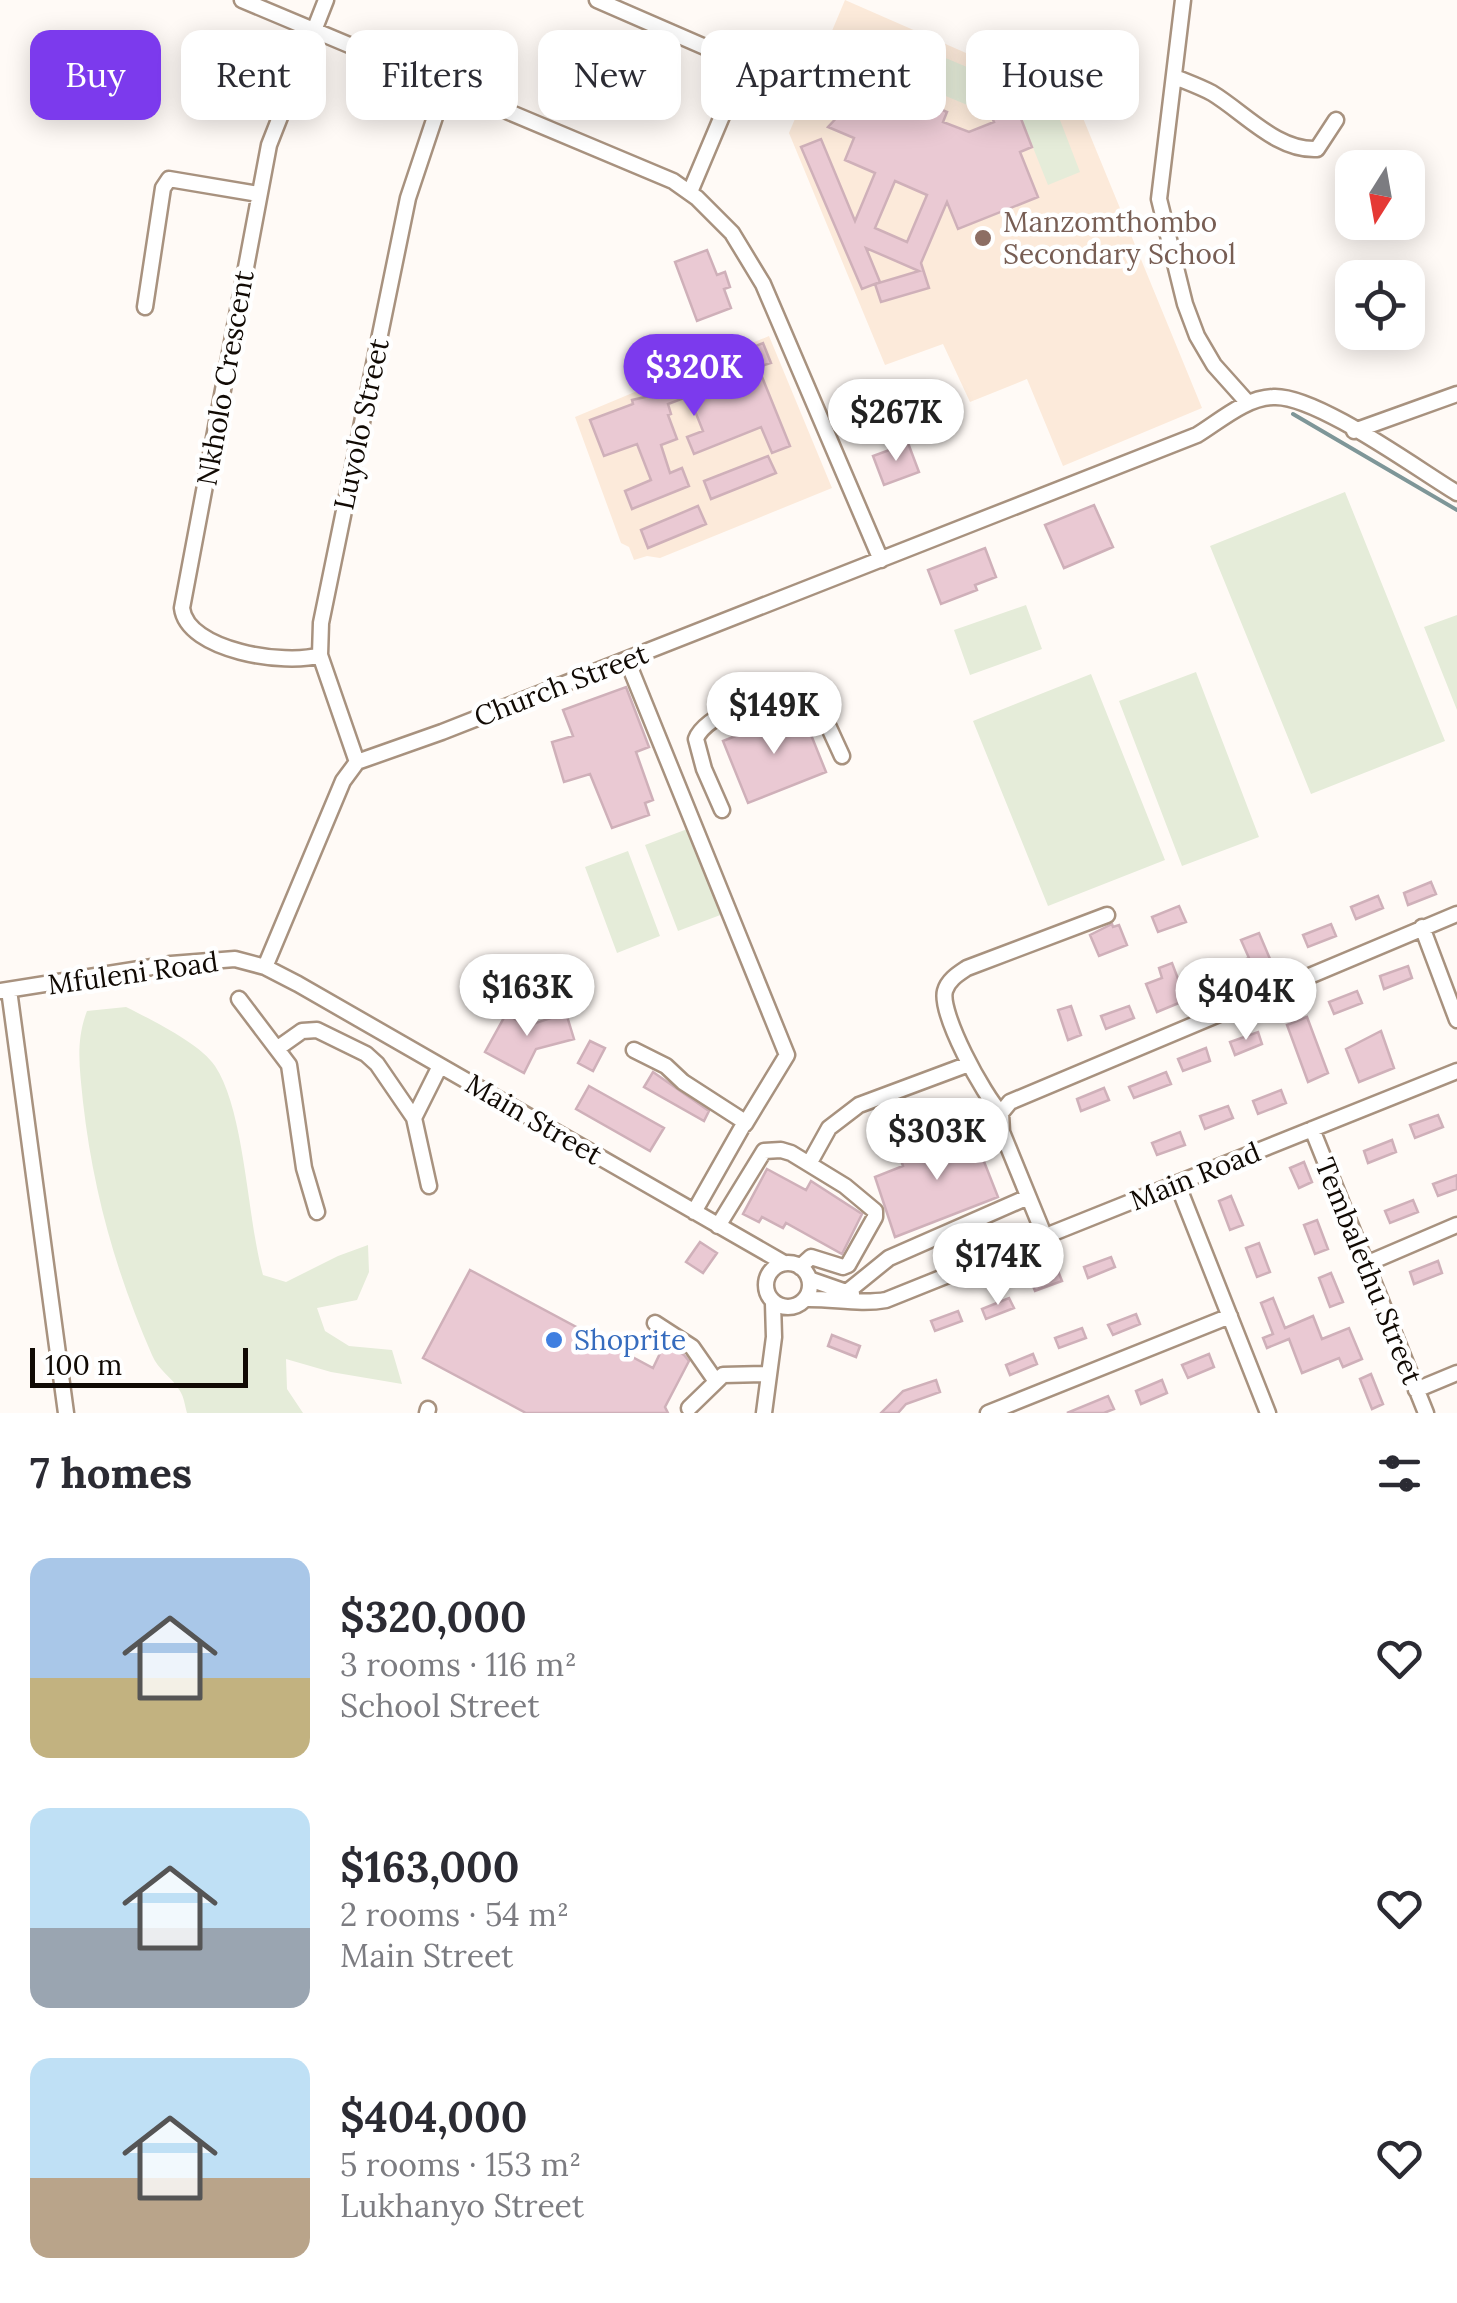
<!DOCTYPE html>
<meta charset="utf-8">
<style>
body{margin:0;font-family:Lora,serif;background:#f7f7f7;color:#2b2b33;height:100vh;display:flex;flex-direction:column;font-size:38px;white-space:nowrap}
*{box-sizing:border-box;margin:0}
p{font-size:32px;color:#7c7c81}
.icon{flex:none;width:55px;height:55px;fill:none;stroke:currentColor;stroke-width:2;stroke-linecap:round;stroke-linejoin:round}
.map{position:relative;height:1413px;overflow:hidden}
.side{display:flex;flex-direction:column;background:#fff;flex:1}
.side>*{flex:none}
.banner{position:absolute;left:30px;top:30px;width:1398px;height:90px;display:flex;gap:20px}
.needle{width:65px;rotate:191deg}
.fabs{position:absolute;left:1335px;top:150px;display:grid;gap:20px}
.fabs a{display:grid;place-items:center;width:90px;height:90px;border-radius:20px;background:#fff;box-shadow:0 5px 25px #0003;font-size:50px}
.scale{position:absolute;left:30px;bottom:25px;width:218px;box-sizing:border-box;padding-left:10px;border:5px solid #110a04;border-top:0;font-size:28px;line-height:35px;white-space:nowrap;color:#110a04;-webkit-text-stroke:8px #fff;paint-order:stroke}
.price{position:absolute;translate:-50% -85px;padding:0 22px;border-radius:35px;background:#fff;color:#222;font-size:32px;line-height:65px;filter:drop-shadow(0 2px 5px #0008)}
.price::after{content:'';position:absolute;left:50%;top:60px;width:30px;height:22px;margin-left:-15px;background:inherit;clip-path:polygon(0 0,100% 0,50% 100%)}
.price.active{background:#7c3aed;color:#fff}
ul{padding:0;list-style:none}
li{display:flex;align-items:center;gap:30px;height:250px;padding:0 30px}
li span{display:grid;place-items:center;flex:none;width:280px;height:200px;border-radius:20px;color:#555}
li>.icon{margin-inline-start:auto}
span .icon{width:120px;height:120px;fill:#fffc;stroke-width:1}
li b{font-size:42px}
h2{display:flex;justify-content:space-between;align-items:center;height:120px;padding:0 30px;font-size:42px}
.tag{padding:0 35px;border-radius:20px;background:#fff;box-shadow:0 5px 25px #0003;font-size:35px;line-height:90px}
.tag.active{background:#7c3aed;color:#fff}
.map>svg:first-child{display:block}
.built{fill:#fceada}
.green{fill:#e5ecd9}
.lines{fill:none;stroke-linecap:round;stroke-linejoin:round}
.stream{stroke:#7e9698;stroke-width:4}
.building{fill:#eac9d3;stroke:#cfb0b9;stroke-width:2.5;fill-rule:evenodd}
.minor-casing{stroke:#a8927f;stroke-width:19}
.minor{stroke:#fff;stroke-width:14}
.education-dot{fill:#8d6e63;stroke:#fff;stroke-width:4}
.shop-dot{fill:#3f7fe0;stroke:#fff;stroke-width:4}
.labels{text-anchor:middle;stroke-width:9;stroke-linejoin:round;paint-order:stroke}
.education-label{font-size:28px;fill:#785e54;stroke:#fff;text-anchor:start}
.street-label{font-size:28px;fill:#110a04;stroke:#fff}
.shop-label{font-size:28px;fill:#366cbe;stroke:#fff;text-anchor:start}
</style>
<div class="map">
<svg width="1457" height="1413" viewBox="0 0 1457 1413">
<rect width="100%" height="100%" fill="#fffaf6"/>
<path class="built" d="M845 0 1076 101 1202 408 1063 466 1027 379 970 402 943 344 885 365 789 133Z
M769 336 832 488 660 558 647 556 634 560 629 547 621 543 575 417Z"/>
<path class="green" d="M924 49 986 75 972 107 910 81Z
M1055 107 1080 172 1048 185 1022 120Z
M1345 492 1445 741 1311 794 1210 546Z
M1026 605 1042 649 970 675 954 630Z
M1457 615V710L1424 627Z
M1196 672 1259 837 1182 866 1119 701Z
M1091 674 1165 860 1048 906 973 721Z
M690 828 723 914 678 931 645 845Z
M628 851 660 936 617 953 585 867Z
M126 1007C150 1019 201 1044 215 1066 245 1111 247 1218 263 1275L286 1282 338 1256 368 1245 369 1272 357 1300 317 1308 325 1331 349 1346 392 1350 402 1384 331 1372 286 1359 287 1389 303 1413H187C185 1406 184 1397 180 1391 172 1377 158 1370 152 1355 116 1273 93 1191 83 1102 80 1070 75 1042 87 1011Z"/>
<g class="lines">
<path class="stream" d="M1293 414 1457 510"/>
</g>
<path class="building" d="M881 84 947 112 943 122 969 132 994 122 988 108 1013 98 1032 147 1020 152 1038 197 958 229 947 202 921 263 929 288 881 302 875 284 919 271 866 248 880 282 862 289 801 147 821 139 855 221 875 173 845 160 854 138 828 127 842 112 844 92 869 102 877 85ZM895 181 927 195 907 242 875 228Z
M707 250 717 275 725 272 730 287 724 289 731 308 697 321 675 262Z
M763 343 771 363 758 367 790 446 772 453 761 427 694 454 687 437 703 431 689 396 668 404 671 414 668 415 677 439 661 445 670 473 682 468 689 486 632 509 625 491 651 480 637 444 604 456 590 420 633 404 632 400 671 391 667 381Z
M908 443 919 472 884 485 873 456Z
M768 456 776 473 711 499 704 481Z
M1094 505 1113 547 1064 568 1045 525Z
M698 506 706 524 648 548 641 530Z
M985 548 996 577 975 585 977 590 941 604 928 570Z
M626 687 649 747 636 752 653 800 645 803 649 815 612 828 590 774 564 782 552 742 573 736 563 710Z
M801 710 826 772 748 803 723 741Z
M1431 882 1436 894 1408 905 1404 893Z
M1378 896 1383 908 1356 919 1351 907Z
M1179 906 1186 922 1158 932 1152 917Z
M1112 924 1113 927 1119 925 1127 945 1099 956 1090 935Z
M1331 924 1336 936 1308 947 1303 935Z
M1259 933 1273 966 1208 988 1203 976 1249 958 1241 940Z
M1172 963 1186 1000 1157 1012 1146 984 1162 978 1159 968Z
M1408 966 1412 978 1384 989 1380 976Z
M1357 991 1362 1003 1334 1014 1329 1002Z
M1071 1006 1081 1035 1068 1040 1058 1010Z
M1129 1006 1134 1018 1106 1029 1101 1016Z
M566 1013 574 1039 536 1049 524 1073 485 1052 506 1014 527 1026Z
M1307 1017 1328 1073 1308 1082 1287 1025Z
M1381 1031 1394 1068 1359 1082 1346 1049Z
M1258 1032 1262 1044 1235 1055 1230 1042Z
M590 1041 605 1048 593 1071 578 1063Z
M1206 1048 1210 1061 1183 1071 1178 1059Z
M653 1072 709 1111 704 1121 644 1087Z
M1166 1072 1171 1084 1134 1098 1129 1087Z
M589 1086 664 1128 650 1151 576 1109Z
M1104 1088 1109 1100 1081 1111 1077 1099Z
M1281 1090 1286 1103 1258 1114 1253 1101Z
M1228 1106 1233 1118 1205 1129 1200 1116Z
M1438 1115 1443 1127 1415 1138 1410 1125Z
M970 1126 998 1197 895 1237 875 1177 903 1166 901 1160 934 1148 931 1141Z
M1180 1132 1185 1145 1157 1155 1152 1143Z
M1392 1140 1396 1152 1368 1163 1364 1151Z
M1304 1162 1312 1182 1299 1188 1290 1168Z
M767 1169 806 1190 811 1181 862 1214 842 1254 786 1223 783 1228 762 1217 759 1222 743 1214Z
M1457 1175V1189L1438 1196 1433 1184Z
M1231 1196 1243 1225 1230 1230 1219 1201Z
M1413 1200 1418 1212 1390 1223 1385 1211Z
M1317 1220 1328 1249 1315 1254 1304 1225Z
M700 1242 717 1253 703 1273 686 1262Z
M1259 1243 1270 1272 1257 1277 1246 1248Z
M1111 1257 1115 1267 1088 1278 1084 1267Z
M1438 1261 1442 1273 1414 1284 1410 1272Z
M470 1270 653 1368 665 1343 684 1355 689 1361 665 1407 668 1413H526L423 1358Z
M1058 1271 1062 1281 1035 1291 1031 1281Z
M1331 1273 1343 1302 1330 1307 1319 1278Z
M1009 1298 1014 1308 986 1319 982 1309Z
M1273 1298 1285 1328 1313 1316 1322 1339 1349 1328 1362 1359 1343 1367 1339 1358 1302 1373 1289 1339 1267 1348 1263 1338 1273 1334 1261 1303Z
M958 1311 962 1321 935 1331 931 1321Z
M1136 1314 1140 1324 1113 1335 1108 1325Z
M1082 1328 1086 1338 1059 1348 1055 1338Z
M832 1335 860 1346 856 1357 828 1346Z
M1033 1354 1037 1364 1010 1375 1006 1365Z
M1209 1354 1214 1367 1188 1378 1182 1365Z
M1371 1374 1383 1404 1372 1409 1360 1379Z
M936 1380 940 1392 906 1404 898 1413H881L903 1391Z
M1162 1380 1167 1393 1141 1404 1136 1391Z
M1108 1396 1114 1409 1104 1413H1067Z"/>
<g class="lines">
<g class="minor-casing">
<path id="minor" d="M242 0 673 181 697 198 732 233 763 284 881 560
M597 0 744 64 690 192
M1183 0 1159 199 1185 304 1197 336 1214 365 1248 403
M744 64 825 100 837 76
M1175 77C1187 82 1201 87 1212 93 1245 113 1277 151 1317 149L1336 120
M145 307 163 188 169 179 258 194
M1354 431 1457 394
M320 655C286 666 187 651 182 608L269 145 326 0
M627 660 787 1055 745 1124
M357 762 320 655 321 623 408 198 445 87
M722 810 704 769 696 739C705 713 782 687 808 682L842 756
M1422 927 1457 1020
M265 967 343 781 357 762 442 732 1197 435C1220 421 1245 398 1273 397 1315 394 1417 469 1457 493
M9 990 66 1413
M0 991 171 964 235 959 265 967 298 984 784 1263
M239 999 289 1065 304 1168 317 1212
M278 1048 302 1031 317 1030 366 1054 377 1064 414 1118 429 1186
M634 1050 666 1066 683 1082 745 1122 694 1212
M1001 1113C984 1096 939 1013 945 991 948 980 958 974 967 968L1107 915
M414 1118 440 1066
M1312 1129 1426 1413
M809 1164 829 1128 859 1105 969 1064
M1177 1183 1268 1413
M718 1226 764 1151 781 1150 791 1153 845 1186 875 1211V1217L848 1265 843 1267 811 1257 800 1267
M1045 1237 1002 1132 1001 1113 1010 1102 1457 914
M766 1285a22 22 0 1 1 44 0a22 22 0 1 1-44 0Z
M1366 1264 1457 1225
M809 1279 852 1294
M847 1292 889 1258 1028 1197
M805 1299C832 1298 859 1305 886 1300L1457 1071
M655 1323 692 1347 715 1380
M1416 1390 1457 1373
M689 1408 723 1375 767 1374
M427 1413 428 1409
M764 1413 774 1337 773 1303
M988 1413 1230 1316"/>
</g>
<use href="#minor" class="minor"/>
</g>
<circle class="education-dot" cx="983" cy="238" r="10"/>
<circle class="shop-dot" cx="554" cy="1340" r="10"/>
<g class="labels">
<g class="education-label">
<text x="1003" y="232">Manzomthombo<tspan x="1003" dy="32">Secondary School</tspan></text>
</g>
<g class="street-label">
<text transform="translate(225 378) rotate(-80)" y="10">Nkholo Crescent</text>
<text transform="translate(361 424) rotate(-78)" y="10">Luyolo Street</text>
<text transform="translate(561 685) rotate(-21)" y="10">Church Street</text>
<text transform="translate(133 973) rotate(-8)" y="10">Mfuleni Road</text>
<text transform="translate(534 1119) rotate(30)" y="10">Main Street</text>
<text transform="translate(1195 1176) rotate(-22)" y="10">Main Road</text>
<text transform="translate(1369 1271) rotate(68)" y="10">Tembalethu Street</text>
</g>
<g class="shop-label">
<text x="574" y="1350">Shoprite</text>
</g>
</g>
</svg>
<div class="fabs">
<a><svg class="needle" viewBox="-14 -14 28 28"><path d="M0-13l5 13h-10z" fill="#e53935"/><path d="M0 13l5-13h-10z" fill="#7c7c81"/></svg></a>
<a><svg class="icon" aria-label="locate" viewBox="0 0 24 24"><circle cx="12" cy="12" r="6"/><path d="M12 2v4M12 18v4M2 12h4M18 12h4"/></svg></a>
</div>
<div class="scale">100 m</div>
<b class="price active" style="left:694px;top:419px">$320K</b>
<b class="price" style="left:896px;top:464px">$267K</b>
<b class="price" style="left:774px;top:757px">$149K</b>
<b class="price" style="left:527px;top:1039px">$163K</b>
<b class="price" style="left:1246px;top:1043px">$404K</b>
<b class="price" style="left:937px;top:1183px">$303K</b>
<b class="price" style="left:998px;top:1308px">$174K</b>
<div class="banner">
<a class="tag active">Buy</a>
<a class="tag">Rent</a>
<a class="tag">Filters</a>
<a class="tag">New</a>
<a class="tag">Apartment</a>
<a class="tag">House</a>
</div>
</div>
<section class="side">
<h2>7 homes<svg class="icon" aria-label="filters" viewBox="0 0 24 24"><path d="M4 7h16M4 17h16"/><circle cx="9" cy="7" r="2"/><circle cx="15" cy="17" r="2"/></svg></h2>
<ul>
<li><span style="background:linear-gradient(#a9c7e8 60%,#c2b280 0)"><svg class="icon" aria-label="home" viewBox="0 0 24 24"><path d="M3 11l9-7 9 7M6 9v11h12V9"/></svg></span><div><b>$320,000</b><p>3 rooms · 116 m²</p><p>School Street</p></div><svg class="icon" aria-label="heart" viewBox="0 0 24 24"><path d="M12 20l-8-8c-3-5 5-10 8-4 3-6 11-1 8 4z"/></svg></li>
<li><span style="background:linear-gradient(#bfe0f5 60%,#9aa5b1 0)"><svg class="icon" aria-label="home" viewBox="0 0 24 24"><path d="M3 11l9-7 9 7M6 9v11h12V9"/></svg></span><div><b>$163,000</b><p>2 rooms · 54 m²</p><p>Main Street</p></div><svg class="icon" aria-label="heart" viewBox="0 0 24 24"><path d="M12 20l-8-8c-3-5 5-10 8-4 3-6 11-1 8 4z"/></svg></li>
<li><span style="background:linear-gradient(#bfe0f5 60%,#b9a48a 0)"><svg class="icon" aria-label="home" viewBox="0 0 24 24"><path d="M3 11l9-7 9 7M6 9v11h12V9"/></svg></span><div><b>$404,000</b><p>5 rooms · 153 m²</p><p>Lukhanyo Street</p></div><svg class="icon" aria-label="heart" viewBox="0 0 24 24"><path d="M12 20l-8-8c-3-5 5-10 8-4 3-6 11-1 8 4z"/></svg></li>
</ul>
</section>
